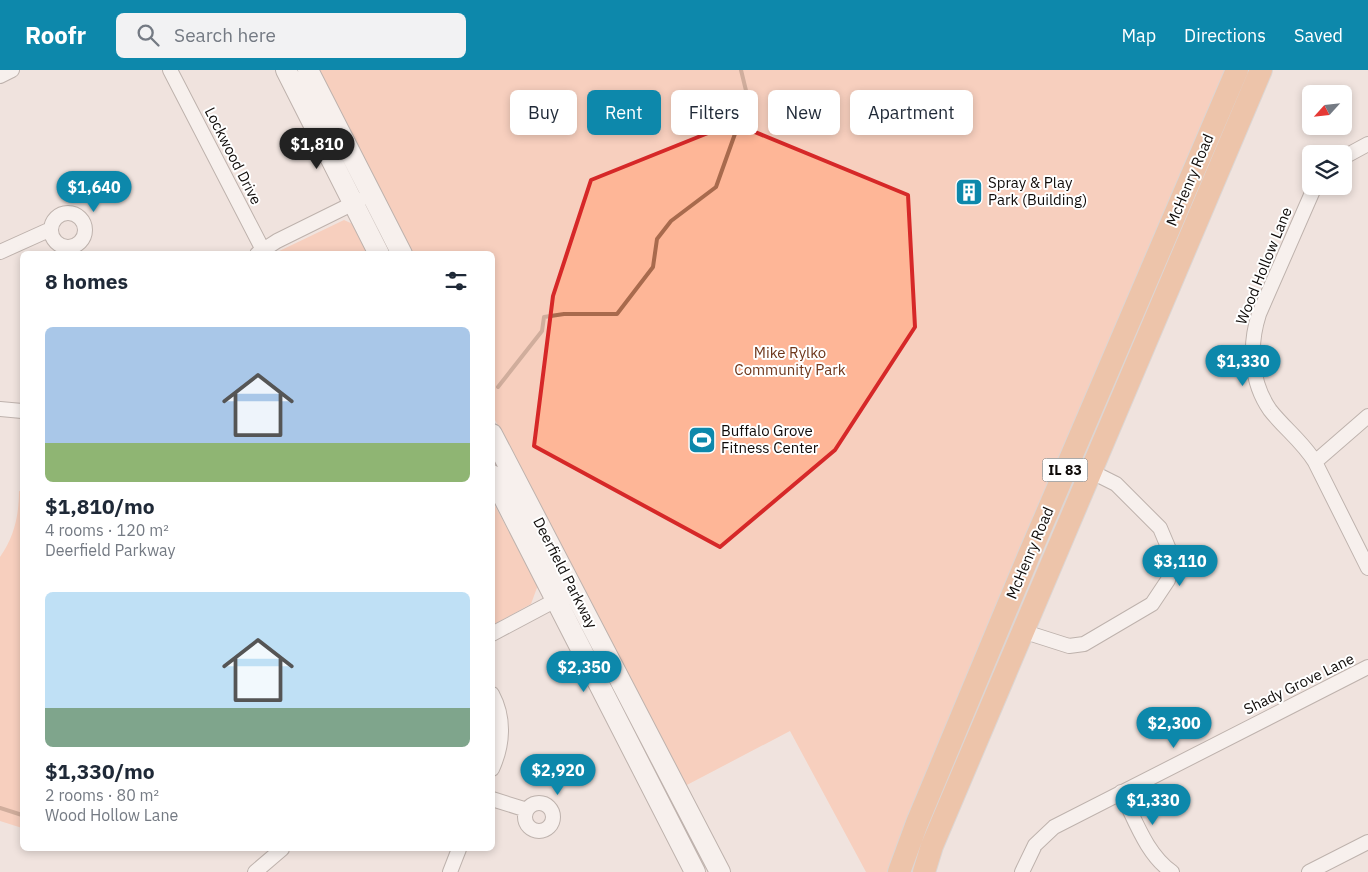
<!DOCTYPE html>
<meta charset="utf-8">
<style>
body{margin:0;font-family:"IBM Plex Sans",sans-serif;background:#f2f2f3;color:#1f2937;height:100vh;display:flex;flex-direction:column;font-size:19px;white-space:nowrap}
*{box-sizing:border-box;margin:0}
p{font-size:16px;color:#747a83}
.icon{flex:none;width:28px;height:28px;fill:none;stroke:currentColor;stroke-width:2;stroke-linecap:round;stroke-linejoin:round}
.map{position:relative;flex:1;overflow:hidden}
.drawer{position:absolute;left:20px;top:181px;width:475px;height:600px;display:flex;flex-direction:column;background:#fff;border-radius:8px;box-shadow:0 2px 8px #0003}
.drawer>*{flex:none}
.top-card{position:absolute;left:510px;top:20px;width:475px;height:45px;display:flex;gap:10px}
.needle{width:32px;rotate:243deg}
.tools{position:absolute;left:1302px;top:15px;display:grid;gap:10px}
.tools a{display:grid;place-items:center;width:50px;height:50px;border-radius:8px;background:#fff;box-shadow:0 2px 8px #0003;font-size:25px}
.price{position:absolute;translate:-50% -42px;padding:0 11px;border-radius:18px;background:#0d88ab;color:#fff;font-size:16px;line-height:32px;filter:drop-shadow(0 1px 2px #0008)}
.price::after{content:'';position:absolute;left:50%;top:30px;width:15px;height:11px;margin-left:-8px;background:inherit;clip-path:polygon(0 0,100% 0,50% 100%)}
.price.current{background:#222;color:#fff}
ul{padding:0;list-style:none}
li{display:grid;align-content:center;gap:10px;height:265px;padding:0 25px}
li span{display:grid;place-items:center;height:155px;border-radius:8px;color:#555}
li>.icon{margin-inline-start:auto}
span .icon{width:90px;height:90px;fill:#fffc;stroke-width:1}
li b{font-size:21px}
h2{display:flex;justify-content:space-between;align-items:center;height:60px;padding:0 25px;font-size:21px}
.pill{padding:0 18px;border-radius:8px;background:#fff;box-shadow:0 2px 8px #0003;font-size:18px;line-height:45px}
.pill.current{background:#0d88ab;color:#fff}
header{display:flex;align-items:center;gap:30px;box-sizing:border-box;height:70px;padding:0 25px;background:#0d88ab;color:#fff}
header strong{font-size:24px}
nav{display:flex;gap:28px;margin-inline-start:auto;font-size:18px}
.search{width:350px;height:45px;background:#f2f2f3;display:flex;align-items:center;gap:12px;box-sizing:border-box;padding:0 18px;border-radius:8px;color:#747a83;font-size:19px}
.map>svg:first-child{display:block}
.green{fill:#feb697}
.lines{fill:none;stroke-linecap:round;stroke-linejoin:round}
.stream{stroke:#a86a4d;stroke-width:4}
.street-casing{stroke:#817671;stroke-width:16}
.secondary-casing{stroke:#817671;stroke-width:22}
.primary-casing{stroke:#c5c4c4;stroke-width:24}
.street{stroke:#fff;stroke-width:14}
.secondary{stroke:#fff;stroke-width:20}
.primary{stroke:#e99d6a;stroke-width:22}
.marked{fill:none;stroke:#d62828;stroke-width:4;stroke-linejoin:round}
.labels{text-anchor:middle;stroke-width:4;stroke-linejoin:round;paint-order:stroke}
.shield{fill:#fff;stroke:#575453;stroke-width:1}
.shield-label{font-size:14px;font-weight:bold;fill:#0f0b09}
.street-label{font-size:15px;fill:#0f0b09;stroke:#fff}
.poi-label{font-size:15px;fill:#0f0b09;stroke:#fff;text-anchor:start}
.park-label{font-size:15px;fill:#6e361a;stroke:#fff}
</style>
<header>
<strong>Roofr</strong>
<div class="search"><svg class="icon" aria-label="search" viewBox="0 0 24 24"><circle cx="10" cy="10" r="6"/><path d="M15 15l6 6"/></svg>Search here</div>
<nav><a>Map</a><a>Directions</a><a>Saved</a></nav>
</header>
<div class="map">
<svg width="1368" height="802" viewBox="0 0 1368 802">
<rect width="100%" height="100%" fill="#f0e3de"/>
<path class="green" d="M317 0H1229L891 802H866L790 661 683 717 493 346 492 184H410Z
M344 150 355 155 370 184H273Z
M19 421H22V758L0 751V487C14 467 19 446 19 421Z
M492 430 538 515 531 534 493 555Z"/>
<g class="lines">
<path class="stream" d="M498 317 542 261 544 247 564 244H617L653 197 657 169 671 151 716 117 736 61 750 37 741 0
M0 738 22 745"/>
<g class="street-casing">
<path id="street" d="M170 0 263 180
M0 6 12 0
M1344 87 1368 74
M1315 116 1259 244C1249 275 1250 311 1270 340 1284 358 1303 372 1315 392L1368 498
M51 160a17 17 0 1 1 34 0a17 17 0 1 1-34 0Z
M0 182 51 159
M257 184 277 171 360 130
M0 339 22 341
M1315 392 1368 346
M1022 561 1069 576 1084 574 1152 534 1168 510 1171 498V484L1160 458 1116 414 1084 398
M492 564 556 530
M492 624C505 648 503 675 492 699
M1121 722C1135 749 1146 784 1172 802
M492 729 527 740
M525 747a14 14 0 1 1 28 0a14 14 0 1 1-28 0Z
M255 802 282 779
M450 802 459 779
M1022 802 1035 775 1054 757 1368 597
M1309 802 1368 772"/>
</g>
<g class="secondary-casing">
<path id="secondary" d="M286 0 379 184
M308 0 402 184
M492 364 720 802
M492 405 695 802"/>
</g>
<g class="primary-casing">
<path id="primary" d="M899 802 917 753 1029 485 1237 0
M924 802 932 776 1261 0"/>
</g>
<use href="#street" class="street"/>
<use href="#secondary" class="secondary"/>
<use href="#primary" class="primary"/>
</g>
<path d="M0 0H1368V802H0ZM733 53 908 125 915 257 835 380 720 477 534 376 553 226 591 110Z" fill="#f0e3de" fill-opacity=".55" fill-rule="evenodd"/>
<path class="marked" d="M733 53 908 125 915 257 835 380 720 477 534 376 553 226 591 110Z"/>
<defs>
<g id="building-square" transform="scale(1.4375)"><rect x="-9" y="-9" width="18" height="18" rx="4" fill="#0d88ab" stroke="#fff"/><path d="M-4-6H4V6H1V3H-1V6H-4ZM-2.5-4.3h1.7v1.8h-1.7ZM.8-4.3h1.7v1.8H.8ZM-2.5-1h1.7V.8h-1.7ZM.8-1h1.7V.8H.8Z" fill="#fff"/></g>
<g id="stadium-square" transform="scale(1.4375)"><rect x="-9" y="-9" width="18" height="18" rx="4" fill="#0d88ab" stroke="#fff"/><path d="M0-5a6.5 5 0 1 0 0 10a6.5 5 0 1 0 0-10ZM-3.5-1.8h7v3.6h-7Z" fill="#fff"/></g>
</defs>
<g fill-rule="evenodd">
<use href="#building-square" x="969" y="122"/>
<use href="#stadium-square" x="702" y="370"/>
</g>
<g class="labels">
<rect class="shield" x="1042.5" y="388.5" width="45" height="23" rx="4"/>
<g class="shield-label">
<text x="1065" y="405">IL 83</text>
</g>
<g class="street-label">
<text transform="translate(233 86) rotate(63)" y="5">Lockwood Drive</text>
<text transform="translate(1190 110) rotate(-67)" y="5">McHenry Road</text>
<text transform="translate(1264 196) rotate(-68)" y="5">Wood Hollow Lane</text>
<text transform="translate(1030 483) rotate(-67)" y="5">McHenry Road</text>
<text transform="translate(565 503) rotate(63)" y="5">Deerfield Parkway</text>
<text transform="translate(1299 614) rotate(-26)" y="5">Shady Grove Lane</text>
</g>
<g class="poi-label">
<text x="988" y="118">Spray &amp; Play<tspan x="988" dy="17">Park (Building)</tspan></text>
<text x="721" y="366">Buffalo Grove<tspan x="721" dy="17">Fitness Center</tspan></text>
</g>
<g class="park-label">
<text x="790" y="288">Mike Rylko<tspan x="790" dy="17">Community Park</tspan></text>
</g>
</g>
</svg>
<div class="tools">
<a><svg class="needle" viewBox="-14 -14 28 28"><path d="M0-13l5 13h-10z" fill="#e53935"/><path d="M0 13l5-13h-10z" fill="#747a83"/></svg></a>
<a><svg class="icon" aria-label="layers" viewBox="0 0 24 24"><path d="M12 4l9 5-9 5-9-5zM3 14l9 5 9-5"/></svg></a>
</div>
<b class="price current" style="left:317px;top:100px">$1,810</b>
<b class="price" style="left:94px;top:143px">$1,640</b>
<b class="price" style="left:1243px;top:317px">$1,330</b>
<b class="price" style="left:1180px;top:517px">$3,110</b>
<b class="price" style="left:584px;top:623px">$2,350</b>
<b class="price" style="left:1174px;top:679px">$2,300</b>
<b class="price" style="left:558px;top:726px">$2,920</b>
<b class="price" style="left:1153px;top:756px">$1,330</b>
<div class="top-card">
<a class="pill">Buy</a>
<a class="pill current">Rent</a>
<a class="pill">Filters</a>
<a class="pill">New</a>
<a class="pill">Apartment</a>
</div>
<section class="drawer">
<h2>8 homes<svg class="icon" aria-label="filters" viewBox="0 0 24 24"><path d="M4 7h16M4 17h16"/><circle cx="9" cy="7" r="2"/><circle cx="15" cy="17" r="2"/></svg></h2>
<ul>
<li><span style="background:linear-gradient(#a9c7e8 75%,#8fb573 0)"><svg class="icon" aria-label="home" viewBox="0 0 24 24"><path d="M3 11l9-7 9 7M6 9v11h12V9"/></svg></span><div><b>$1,810/mo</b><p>4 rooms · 120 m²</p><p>Deerfield Parkway</p></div></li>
<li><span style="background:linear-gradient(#bfe0f5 75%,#7fa58c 0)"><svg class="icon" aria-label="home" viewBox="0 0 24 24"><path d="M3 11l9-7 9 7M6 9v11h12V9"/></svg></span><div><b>$1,330/mo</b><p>2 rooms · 80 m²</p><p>Wood Hollow Lane</p></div></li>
</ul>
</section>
</div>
